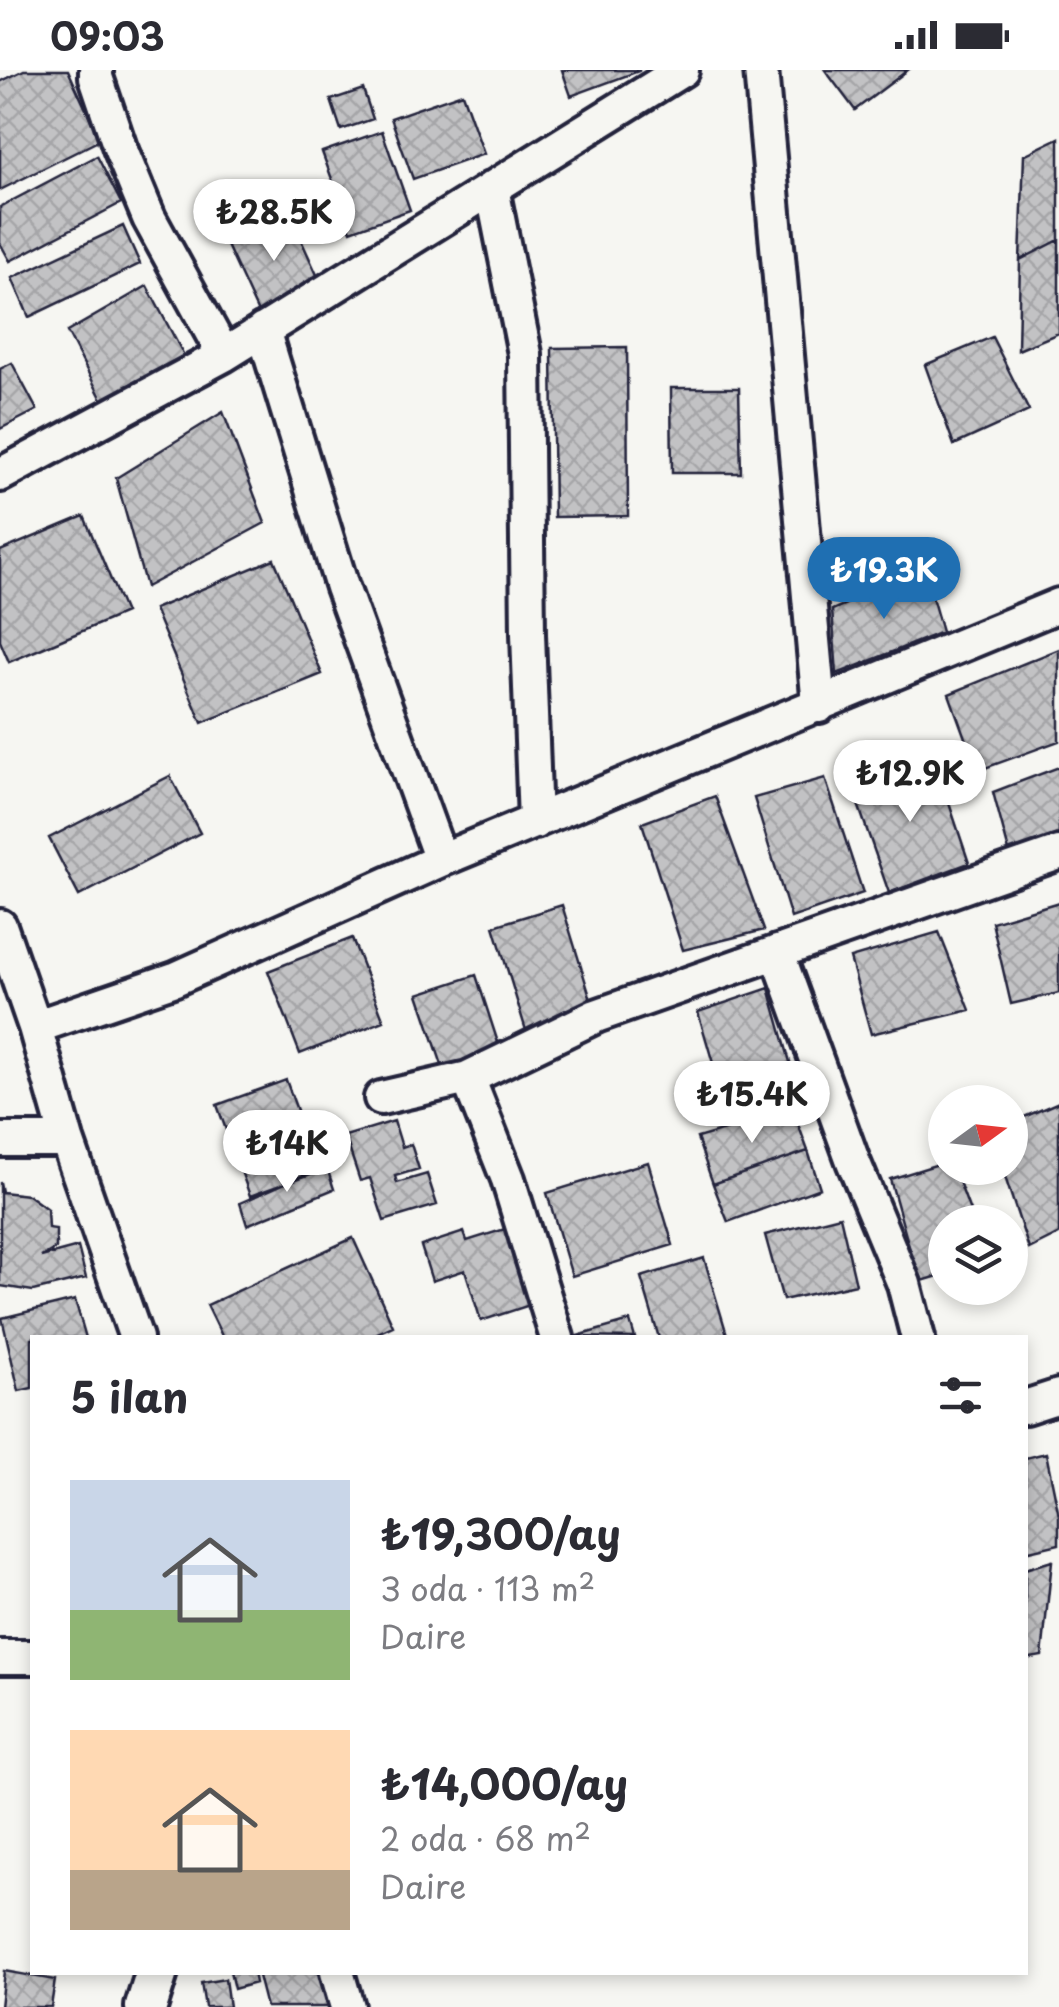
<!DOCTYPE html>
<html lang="tr">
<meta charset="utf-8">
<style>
body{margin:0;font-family:"Playpen Sans",sans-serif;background:#f7f7f7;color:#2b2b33;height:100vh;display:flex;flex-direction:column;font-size:38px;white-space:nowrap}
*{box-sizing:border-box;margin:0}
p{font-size:32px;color:#7c7c81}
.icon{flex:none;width:55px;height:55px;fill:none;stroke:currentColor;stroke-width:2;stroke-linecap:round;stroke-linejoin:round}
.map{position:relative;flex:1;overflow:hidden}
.details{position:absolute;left:30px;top:1265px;width:998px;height:640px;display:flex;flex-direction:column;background:#fff;border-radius:0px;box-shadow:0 5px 15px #0003}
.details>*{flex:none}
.needle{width:65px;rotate:75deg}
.fabs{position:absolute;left:928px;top:1015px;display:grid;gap:20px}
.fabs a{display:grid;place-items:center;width:100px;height:100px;border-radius:50%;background:#fff;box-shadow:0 5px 15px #0003;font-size:50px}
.price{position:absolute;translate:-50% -85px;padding:0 22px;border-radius:35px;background:#fff;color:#222;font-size:32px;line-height:65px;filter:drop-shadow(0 2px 5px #0008)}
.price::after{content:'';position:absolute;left:50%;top:60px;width:30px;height:22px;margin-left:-15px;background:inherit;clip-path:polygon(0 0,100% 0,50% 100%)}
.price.on{background:#1f6fb2;color:#fff}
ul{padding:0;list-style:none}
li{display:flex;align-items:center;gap:30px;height:250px;padding:0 40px}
li span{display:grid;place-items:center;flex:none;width:280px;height:200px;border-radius:0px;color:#555}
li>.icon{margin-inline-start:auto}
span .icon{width:120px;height:120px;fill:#fffc;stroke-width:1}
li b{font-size:42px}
h2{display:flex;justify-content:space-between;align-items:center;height:120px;padding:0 40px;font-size:42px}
.status{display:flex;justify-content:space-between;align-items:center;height:70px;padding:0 50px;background:#fff;direction:ltr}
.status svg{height:28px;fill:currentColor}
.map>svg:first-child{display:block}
.building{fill:url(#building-cross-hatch);stroke:#22223b;stroke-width:2.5}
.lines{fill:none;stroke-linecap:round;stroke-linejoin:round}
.minor-casing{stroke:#22223b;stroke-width:40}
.tertiary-casing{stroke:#22223b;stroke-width:48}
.minor{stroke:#f6f6f2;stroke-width:32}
.tertiary{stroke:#f6f6f2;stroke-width:40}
</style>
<div class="status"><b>09:03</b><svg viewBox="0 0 49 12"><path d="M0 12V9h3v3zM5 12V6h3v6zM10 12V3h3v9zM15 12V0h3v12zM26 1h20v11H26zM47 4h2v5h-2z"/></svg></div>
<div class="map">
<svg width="1059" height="1937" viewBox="0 0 1059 1937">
<defs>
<pattern id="building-cross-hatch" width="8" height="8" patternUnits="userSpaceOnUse" patternTransform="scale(2.5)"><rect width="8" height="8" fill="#c2c2c4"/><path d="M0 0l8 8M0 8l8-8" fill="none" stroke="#a6a6a9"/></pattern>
</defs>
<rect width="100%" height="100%" fill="#f6f6f2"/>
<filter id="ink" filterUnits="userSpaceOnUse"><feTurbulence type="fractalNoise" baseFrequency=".01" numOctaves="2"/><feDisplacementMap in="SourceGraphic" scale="20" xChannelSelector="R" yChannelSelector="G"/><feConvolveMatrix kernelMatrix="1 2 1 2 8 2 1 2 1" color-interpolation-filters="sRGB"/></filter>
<g filter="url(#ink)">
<path class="building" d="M24 0H68L100 70 0 120V12Z
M562 0H639V1L571 26Z
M825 0H908L855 40Z
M363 19 373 49 341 60 331 30Z
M462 23 484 84 413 109 391 48Z
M382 61 410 140 351 161 322 82Z
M1059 68V170L1020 190 1024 85Z
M97 86 121 133 10 191 0 173V137Z
M287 139 323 218 261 249 225 171Z
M123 156 140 194 29 247 12 208Z
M1059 170V263L1018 280 1020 190Z
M147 216 187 291 107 339 67 262Z
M992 267 1029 341 954 375 925 295Z
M627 277 628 446 554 447 552 278Z
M12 293 37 340 0 359V299Z
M671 318H739L741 403H672Z
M223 342 265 453 146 517 116 408Z
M84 446 125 543 9 592 0 571V481Z
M274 489 322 604 202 653 154 539Z
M924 499 942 562 837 604 832 540Z
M1059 579V671L977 701 949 624Z
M935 691 969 793 889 823 851 714Z
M1059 697V771L1011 789 993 722Z
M170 706 200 763 79 826 49 768Z
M825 708 863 823 791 848 754 728Z
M715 726 764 860 683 880 642 753Z
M1059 832V923L1011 934 992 852Z
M562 835 596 946 528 967 494 856Z
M939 862 970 940 871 964 850 888Z
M352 868 384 951 300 984 268 901Z
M476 905 502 985 445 1004 418 924Z
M769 918 792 999 722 1024 698 942Z
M286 1010 319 1101 250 1126 217 1035Z
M1059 1032V1164L1029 1179 1002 1098H1010V1053Z
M793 1040 808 1081 713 1114 697 1068Z
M394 1051 402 1077 411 1074 419 1099 395 1106 397 1113 427 1104 437 1135 384 1151 370 1108 360 1111 345 1066Z
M808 1081 820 1118 728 1152 713 1114Z
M648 1092 673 1175 572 1206 547 1123Z
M945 1092V1098H954L974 1152H945V1204L919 1212 890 1109Z
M326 1095 334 1119 247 1155 240 1133Z
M0 1112 2 1122 28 1125 47 1139 48 1158 56 1159V1178L41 1187 78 1177 86 1208 33 1221 0 1216Z
M840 1146 856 1214 783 1230 765 1165Z
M508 1158 533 1234 481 1251 465 1200 432 1211 421 1176 464 1162 467 1171Z
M353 1168 393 1256 367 1268H223L207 1235Z
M704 1188 728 1268H659L641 1207Z
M75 1230 86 1268H32V1318L19 1321 2 1248Z
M630 1251 635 1268 574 1267Z
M1046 1383 1059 1446V1474L1025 1482V1388Z
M1052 1491 1042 1586 1025 1589V1499Z
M4 1901 55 1910 51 1937H0Z
M230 1902H253L255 1913 234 1919Z
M257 1902H327L336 1937H266Z
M225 1909 229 1937H205L201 1913Z"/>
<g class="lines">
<g class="minor-casing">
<path id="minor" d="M96 0V7L120 78 149 148 224 285
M761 0 819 636
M492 118 525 284 528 564 535 752
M263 260 342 517 441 790
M0 405 224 285 682 0
M0 856 35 957 67 1070 136 1268
M777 882 853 1091 904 1214 918 1268
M35 957 175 909 441 790 1059 535
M468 1008 508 1109 557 1268
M381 1028 468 1008 596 946 1059 783
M0 1070H67
M1025 1337 1059 1326
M0 1587H32
M337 1902 347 1937"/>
</g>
<g class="tertiary-casing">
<path id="tertiary" d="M146 1937 157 1902"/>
</g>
<use href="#minor" class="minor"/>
<use href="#tertiary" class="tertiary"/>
</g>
</g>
</svg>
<div class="fabs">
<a><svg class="needle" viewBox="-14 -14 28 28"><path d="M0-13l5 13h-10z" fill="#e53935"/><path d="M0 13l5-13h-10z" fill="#7c7c81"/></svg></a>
<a><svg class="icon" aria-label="layers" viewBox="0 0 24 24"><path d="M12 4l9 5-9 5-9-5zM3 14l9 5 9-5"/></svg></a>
</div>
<b class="price" style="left:274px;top:194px">₺28.5K</b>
<b class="price on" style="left:884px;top:552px">₺19.3K</b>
<b class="price" style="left:910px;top:755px">₺12.9K</b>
<b class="price" style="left:752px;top:1076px">₺15.4K</b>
<b class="price" style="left:287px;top:1125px">₺14K</b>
<section class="details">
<h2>5 ilan<svg class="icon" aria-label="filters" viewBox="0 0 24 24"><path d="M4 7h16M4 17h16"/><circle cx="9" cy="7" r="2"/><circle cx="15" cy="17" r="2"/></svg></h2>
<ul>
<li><span style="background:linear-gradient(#c9d6e8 65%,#8fb573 0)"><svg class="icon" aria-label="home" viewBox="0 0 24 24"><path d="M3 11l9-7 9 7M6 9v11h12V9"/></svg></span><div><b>₺19,300/ay</b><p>3 oda · 113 m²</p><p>Daire</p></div></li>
<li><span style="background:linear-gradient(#ffd9b3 70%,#b9a48a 0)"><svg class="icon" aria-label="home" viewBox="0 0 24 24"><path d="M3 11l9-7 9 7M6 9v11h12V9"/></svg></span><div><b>₺14,000/ay</b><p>2 oda · 68 m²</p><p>Daire</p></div></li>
</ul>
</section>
</div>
